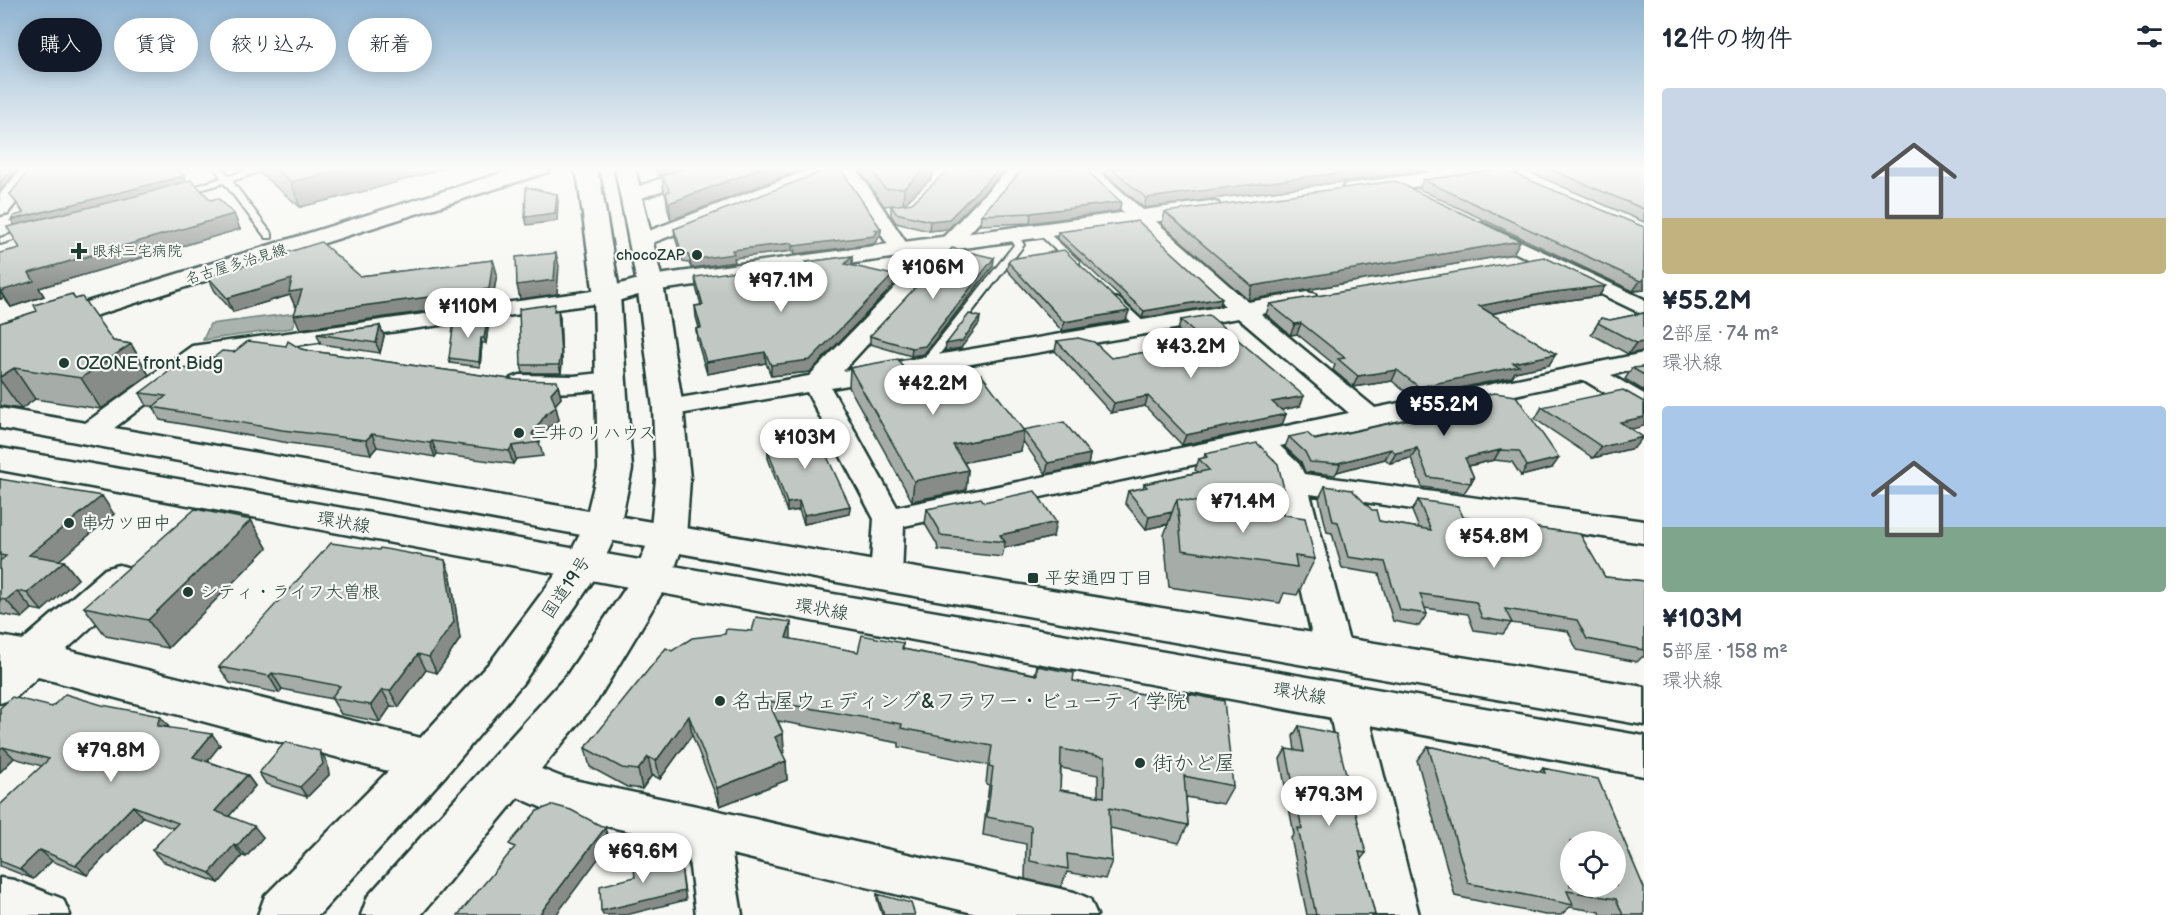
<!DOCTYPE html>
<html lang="ja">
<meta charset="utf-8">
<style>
body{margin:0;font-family:"Balsamiq Sans","Klee One",sans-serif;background:#f6f6f7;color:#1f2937;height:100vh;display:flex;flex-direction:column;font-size:22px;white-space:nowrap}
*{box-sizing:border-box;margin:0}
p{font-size:20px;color:#747a83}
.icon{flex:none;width:33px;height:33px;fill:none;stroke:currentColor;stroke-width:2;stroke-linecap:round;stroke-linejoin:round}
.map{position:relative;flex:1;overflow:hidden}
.side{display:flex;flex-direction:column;background:#fff;width:540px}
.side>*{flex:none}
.top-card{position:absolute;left:18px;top:18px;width:570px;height:54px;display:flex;gap:12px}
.buttons{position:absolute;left:1560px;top:831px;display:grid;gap:12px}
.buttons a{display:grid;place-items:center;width:66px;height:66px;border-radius:50%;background:#fff;box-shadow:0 3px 15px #0003;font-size:30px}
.price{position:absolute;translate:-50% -51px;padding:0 14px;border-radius:21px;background:#fff;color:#222;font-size:20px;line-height:39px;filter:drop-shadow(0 2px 3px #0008)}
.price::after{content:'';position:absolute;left:50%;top:36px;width:18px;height:14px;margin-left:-9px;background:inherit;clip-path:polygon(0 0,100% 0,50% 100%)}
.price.current{background:#111827;color:#fff}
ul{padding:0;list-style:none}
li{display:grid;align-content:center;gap:12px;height:318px;padding:0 18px}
li span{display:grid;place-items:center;height:186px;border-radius:6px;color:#555}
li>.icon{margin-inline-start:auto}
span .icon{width:108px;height:108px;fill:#fffc;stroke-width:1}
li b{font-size:26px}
h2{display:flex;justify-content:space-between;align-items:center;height:72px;padding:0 18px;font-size:26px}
.chip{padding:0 21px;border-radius:27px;background:#fff;box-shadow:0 3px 15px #0003;font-size:21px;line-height:54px}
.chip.current{background:#111827;color:#fff}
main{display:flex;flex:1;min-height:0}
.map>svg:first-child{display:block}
.water{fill:#aab3ae;stroke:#72847d;stroke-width:1.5}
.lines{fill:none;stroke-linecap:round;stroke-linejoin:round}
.service-casing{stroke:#1f3d34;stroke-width:4}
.minor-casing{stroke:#1f3d34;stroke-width:5}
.tertiary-casing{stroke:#1f3d34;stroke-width:5}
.secondary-casing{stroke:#1f3d34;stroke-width:5}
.primary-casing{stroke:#1f3d34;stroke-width:5}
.trunk-casing{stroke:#1f3d34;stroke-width:5}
.service{fill:#f6f6f2;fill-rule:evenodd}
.minor{fill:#f6f6f2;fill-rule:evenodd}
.tertiary{fill:#f6f6f2;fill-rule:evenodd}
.secondary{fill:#f6f6f2;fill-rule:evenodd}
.primary{fill:#f6f6f2;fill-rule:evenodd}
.trunk{fill:#f6f6f2;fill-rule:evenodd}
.wall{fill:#a6aca8;stroke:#1f3d34;stroke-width:1.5;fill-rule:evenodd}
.shaded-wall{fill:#878c88;stroke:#1f3d34;stroke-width:1.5}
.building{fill:#c1c8c3;stroke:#1f3d34;stroke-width:1.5;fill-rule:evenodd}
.poi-dot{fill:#1f3d34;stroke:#f6f6f2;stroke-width:2}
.labels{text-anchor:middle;stroke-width:4.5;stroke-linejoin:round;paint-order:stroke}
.far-poi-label{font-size:15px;fill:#1f3d34;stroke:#f6f6f2;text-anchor:start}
.far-street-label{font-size:15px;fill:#1f3d34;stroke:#f6f6f2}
.poi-label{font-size:18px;fill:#1f3d34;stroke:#f6f6f2;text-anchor:start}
.street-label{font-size:18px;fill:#1f3d34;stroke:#f6f6f2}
.near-poi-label{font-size:21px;fill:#1f3d34;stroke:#f6f6f2;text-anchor:start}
</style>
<main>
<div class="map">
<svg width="1644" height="915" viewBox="0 0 1644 915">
<rect width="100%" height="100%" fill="#f6f6f2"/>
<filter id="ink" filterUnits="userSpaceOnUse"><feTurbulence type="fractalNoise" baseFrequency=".0167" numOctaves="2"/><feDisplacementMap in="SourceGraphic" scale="12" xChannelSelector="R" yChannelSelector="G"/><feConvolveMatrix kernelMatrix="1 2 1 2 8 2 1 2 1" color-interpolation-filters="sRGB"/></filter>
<g filter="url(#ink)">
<path class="water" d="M297 313 292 328 203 340 210 324Z"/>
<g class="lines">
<g class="service-casing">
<path id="service" d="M215 168H223L229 176 256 168H271L232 181 272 234V238H266L224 183 183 195 179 192 221 178Z
M1128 168 1088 175 1084 172 1098 168Z
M1422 168H1434L1450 177 1443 179Z
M31 229 36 232 34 234 0 244V238Z
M1038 229H1044L1079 261V265H1071L1038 233Z
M1011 233H1017L1024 245 928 369H920L918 366 920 363 1014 245 1009 235Z
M1115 298 1119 299 1148 326V330H1140L1111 303V299Z"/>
</g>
<g class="minor-casing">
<path id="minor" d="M691 168H718L715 172 639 199H625L623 195 625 191Z
M813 168H856L911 250 908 254 901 256 894 254 838 169 836 172 647 245H633L630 241 633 237Z
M1010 168H1029L843 371 1225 306 1075 168H1095L1248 302 1307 292 1315 294 1318 299 1315 304 1261 314 1375 408 1644 353V367L1611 375 1644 394V413L1635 411 1584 380 1280 446 1299 464 1304 474 1644 521V543L1310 494 1352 653 1347 663 1334 667 1321 663 1316 653 1275 474 1253 452 904 526 902 577 898 586 886 589 874 586 870 577 874 519 807 392 668 416 659 414 655 408 659 402 668 400 809 376ZM1238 318 1349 413 897 507 831 388Z
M1482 223 1644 299V315L1475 233 1472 229 1475 225Z
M607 289 615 291 618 296 615 301 208 357 97 441 87 444 77 441 73 435 77 429 192 346Z
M610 372 619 375 623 380 619 385C589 393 541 396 511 388L507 383 511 378 520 375 574 376Z
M1346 685 1359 690 1365 701 1419 915H1373L1327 701 1333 690Z
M508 756 564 778 706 808 1074 892 1090 899 1097 915H981L732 854 742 915H696L687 844 561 816 494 787 488 774 494 761Z
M0 878 14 880 63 899 70 915H0Z"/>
</g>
<g class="tertiary-casing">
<path id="tertiary" d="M1461 168H1520L1517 172 1510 174 1353 195 1345 194 1342 189 1345 184 1353 183Z
M1210 201 1218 203 1221 208 1218 213 652 291 607 304 598 302 594 296 598 290 650 276Z
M119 565 133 569 138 579 133 589 66 650 429 740 445 746 452 761 445 776 429 782 38 677 15 698 0 703V636L23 640 105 569Z"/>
</g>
<g class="secondary-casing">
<path id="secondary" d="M22 168H43L8 213 0 215V194Z"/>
</g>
<g class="primary-casing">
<path id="primary" d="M518 168H551L548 172 0 346V329Z
M0 408 886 563 1644 687V725L886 591 0 428Z
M0 448 1644 736V776L0 470Z"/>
</g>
<g class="trunk-casing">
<path id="trunk" d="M574 168H594L600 179 620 296 632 469 620 526 597 575 522 684 445 776 319 915H258L265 896 413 746 492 660 568 558 584 526 598 469 594 296 578 179Z
M615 168H635L663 284 683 408 690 479 686 537 671 578 597 701 421 915H361L368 896 567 675 635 574 650 537 656 479 653 408 637 284Z"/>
</g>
<use href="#service" class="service"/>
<use href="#minor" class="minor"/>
<use href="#tertiary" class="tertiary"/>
<use href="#secondary" class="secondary"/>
<use href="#primary" class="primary"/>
<use href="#trunk" class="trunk"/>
</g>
<path class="wall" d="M259 168H444L373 189 300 207 261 174Z
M656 168H683L661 176 658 175Z
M684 168H806L671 220 668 210 666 196 664 192 662 176Z
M858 168H933L932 178 904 204 948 229 929 231 896 223 891 215V206L894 205 884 206Z
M1107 168H1424L1423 171 1144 208 1105 174Z
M1522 168H1644V222L1522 169Z
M1423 180 1644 227V290L1633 291 1419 189Z
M187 181 240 229 39 288 44 296 11 307 4 298 0 299V253L20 248 23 213 10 194Z
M1121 202 1119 211 1030 223 980 225 981 215Z
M1165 212 1520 241 1513 254 1248 300 1162 224Z
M674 229H881L880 237H878V239L874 244 795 254 792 251 734 258 735 262 691 268 689 263 683 262 675 237Z
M1058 232 1222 298 1220 305 1142 318 1057 238Z
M852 256V266L893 286 810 372 771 376 766 363 707 374 697 340 696 329 699 328 696 317 695 306 701 305 696 287 695 277 755 296 816 289 806 272V262Z
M994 258 993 266 924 354 911 356 870 344V336Z
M493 260 497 274 492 302 300 329 297 306H295L290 295 233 312 215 291 208 277 360 276Z
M1008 262 1126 320 1062 331 1007 270Z
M1605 286 1599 296 1540 304 1491 314 1549 365 1515 372 1512 377 1413 398 1392 381 1353 387 1333 370 1335 365 1297 334 1290 335 1266 314 1270 304Z
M75 299 113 341 131 344 149 375 101 409 35 399 21 409 2 406 0 404V323Z
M558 310 560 318 562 363 561 373H523L521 365 556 311Z
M1644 313V351L1628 354 1591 334 1601 318 1610 320Z
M1181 320 1300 406 1281 410 1286 414 1282 425 1182 445 1145 406 1111 413 1055 351 1057 341 1111 358 1194 344 1178 330Z
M489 321 486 343H482L480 367 450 363 449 358Z
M380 326 384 336 380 353 321 344 317 334Z
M301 349 311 351 516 380 558 385 561 398 555 405 559 420 549 427 539 442 543 456 516 459 513 464 437 454 435 457 377 447 371 454 289 443 160 420 153 406H147L140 393 198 370 234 352Z
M1644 367V391L1625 379 1632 368Z
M850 368 915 386 1023 430 1090 454 1088 465 1046 474 1023 441 1021 451 964 462 968 470 966 490 912 501 849 387Z
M1642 402 1631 429 1634 448 1593 458 1535 419 1542 407Z
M1439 405 1552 468 1521 476 1512 462 1494 460 1469 466 1474 478 1464 493 1422 487 1411 458 1390 463 1385 459 1337 472 1335 475 1305 472 1301 462 1285 447 1289 437 1315 440 1435 413Z
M767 426 802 437 850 506 849 514 804 524 799 510 787 512 768 458V450L773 449 767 434Z
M1205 454 1285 493 1280 505 1266 509 1261 504 1240 508 1315 559 1297 595 1284 593 1280 603 1169 587 1164 535 1168 524 1146 529 1125 503 1128 491 1143 488 1144 484 1198 472 1195 470 1199 459 1204 458Z
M0 479 114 514 59 560 64 561 78 579 42 611 32 609 22 618 0 614Z
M1325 486 1379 521 1419 528 1412 511 1418 500 1467 525 1525 533 1530 527 1605 577 1644 581V657H1642L1637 662 1577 650 1568 631 1511 623 1503 634 1474 630 1468 614 1424 608 1427 614 1419 626 1393 621 1379 574 1342 568 1332 533 1327 532 1319 498Z
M984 502 1053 537 1004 548 1002 557 938 550 937 544 925 524 927 509Z
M251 520 267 548 168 648 106 636 84 607Z
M451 577 460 639 437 673 426 670 399 707 391 706 380 722 341 714 332 699 282 689 279 693 230 683 219 667Z
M791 639 858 652 903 643V649L1035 674 1037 666 1073 681 1185 702 1189 694 1233 786 1223 804 1186 797 1188 825 1179 843 1110 828 1112 861 1105 879 1067 872 1061 887 1025 879 1026 844 983 835 989 785 986 784 988 765 899 747V743L778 721 783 733 784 752 782 753 786 761 787 780 720 806 692 735 660 779 652 775 642 789 627 787 590 767 585 748 672 651ZM1061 768 1098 775V796L1060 790Z
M52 707 169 728 220 745 207 761 247 775 255 786 229 816 263 837 246 857 242 856 219 883 162 861 152 850 173 828 143 817 87 875 52 861 33 879 0 866V805L42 766 14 758 0 772V708Z
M1299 726 1366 853 1361 859 1375 915H1307L1291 838 1294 834 1280 759 1286 749 1295 751 1293 736Z
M1428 746 1540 772 1543 768 1644 915H1601L1600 912 1570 907 1561 915H1545L1455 896 1417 760Z
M327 762 329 775 307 797 266 784 259 773Z
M877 894 915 915H882L877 899Z"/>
<path class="shaded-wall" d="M13 168H19L0 191V183Z
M350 168H444L373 189 300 207 291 182Z
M660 168H683L661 176Z
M762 168H806L671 220 669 203Z
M926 168H933L932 178 903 205 904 188Z
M1000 168H1007L948 229 929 231 930 221Z
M1376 168H1424L1423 171 1144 208 1146 198Z
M184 176 189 186 18 231 11 220Z
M557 194 558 201 557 221 527 225 525 217Z
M1121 202 1119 211 1030 223 1031 213Z
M234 214 240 229 39 288 44 296 11 307 1 291 29 273Z
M881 229 880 237H878V239L874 244 795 254 794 246Z
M1520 241 1513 254 1248 300 1252 286Z
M792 243V251L734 258 735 262 691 268 690 260 732 250Z
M556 253 559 266 557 294 520 299 517 285Z
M852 256V266L845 264Z
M994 258 993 266 924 354 911 356 912 348Z
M493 260 497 274 492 302 300 329 294 315Z
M893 275V286L810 372 771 376V365Z
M292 279 302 290 307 304 295 306 290 295 233 312 227 298Z
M1644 280V290L1633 291 1640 281Z
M1605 286 1599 296 1540 304 1474 317 1479 306 1546 293Z
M0 291 4 298 0 299Z
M1222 298 1220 305 1142 318 1144 311Z
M558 310 560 318 562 363 561 373 559 365Z
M1129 311 1126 320 1062 331 1064 322Z
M488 316 489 321 486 343 484 338Z
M980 317 979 324 961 348 945 351 946 344Z
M1301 323 1297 334 1290 335 1295 324Z
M380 326 384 336 380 353 376 343Z
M481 338 482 343 480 367 479 362Z
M1644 342V351L1628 354 1636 343Z
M131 344 149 375 101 409 81 378Z
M765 352 766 363 707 374 706 362Z
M1556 354 1549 365 1515 372 1512 377 1413 398 1419 387 1513 363Z
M14 368 35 399 21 409 0 380V377Z
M1397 370 1392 381 1353 387 1358 376Z
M558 385 561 398 554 406 551 393Z
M1148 396 1145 406 1111 413 1114 403Z
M1304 396 1300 406 1268 413 1272 402Z
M556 407 559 420 549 427 538 443 532 434 546 414Z
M1286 414 1282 425 1182 445 1186 435Z
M1644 417V426L1612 434 1620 422Z
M1024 431 1021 451 951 465 953 445Z
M372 434 377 447 371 454 366 440Z
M1643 437 1634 448 1593 458 1602 447Z
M432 441 437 454 435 457 430 443Z
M512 446 516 459 513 464 509 451Z
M1417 448 1411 458 1390 463 1396 453Z
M1391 449 1385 459 1337 472 1340 464 1338 463Z
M1500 450 1494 460 1459 468 1465 458Z
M1090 454 1088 465 1046 474 1048 463Z
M1559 458 1552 468 1521 476 1527 466Z
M968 470 966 490 912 501 914 481Z
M1266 493 1261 504 1179 521 1178 511Z
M1285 493 1280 505 1266 509 1271 497Z
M102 496 114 514 44 573 29 555Z
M799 501V510L787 512V503Z
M850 506 849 514 804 524V515Z
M1172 512 1168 524 1146 529 1149 517Z
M251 520 267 548 168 648 148 620Z
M1056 522 1053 537 1004 548 1005 542 1000 535Z
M445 560 451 577 460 639 437 673 429 657Z
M64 561 78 579 42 611 27 593Z
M17 591 32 609 22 618 6 600Z
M791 622V641L786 638Z
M418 654 426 670 399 707 390 691Z
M272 673 282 689 279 693 269 676Z
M382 690 391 706 380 722 371 705Z
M160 716 169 727 157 726Z
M689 716 692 735 660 779 656 761Z
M783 733 784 752 776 756 775 737Z
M212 734 220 745 202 768 193 757Z
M3 747 14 758 0 772V749Z
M320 751 327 762 329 775 307 797 300 787Z
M648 757 652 775 642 789 638 770Z
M786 761 787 780 720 806 717 788Z
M247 775 255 786 224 822 215 811Z
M133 806 143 817 87 875 76 865Z
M254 826 263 837 246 857 237 846Z
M605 828 610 843 556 915H539Z
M234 845 242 856 219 883 210 873Z
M40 850 52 861 33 879 20 869Z
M681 866 686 900 626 915H603L601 911Z"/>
<path class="building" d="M0 168H13L0 183Z
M31 168H176L184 176 11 220 14 216 24 213 10 194Z
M274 168H350L291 182Z
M684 168H762L669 203 666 193 670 191 662 176Z
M831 168H840L881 229 873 230 878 231 874 236 794 246 792 243 732 250 734 254 690 260 688 254 682 253 674 229Z
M870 168H926L904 188 885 189Z
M950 168H1000L949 219 930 221 896 213 891 206 912 203Z
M1024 168H1084L1121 202 1031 213 981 215Z
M1111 168H1376L1146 198Z
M1547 168H1644V209Z
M1502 169 1644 227V280L1640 281 1423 180Z
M191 180 211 200 218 198 234 214 29 273 34 281 1 291 0 290V253L20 248 7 227 136 196Z
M1395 181 1520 241 1252 286 1165 212Z
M526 187 557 194 555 213 525 217Z
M1138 221 1222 298 1144 311 1058 232Z
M321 242 360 276 493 260 489 289 294 315 302 290 289 292 292 279 227 298 208 277Z
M952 248 994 258 925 346 912 348 870 336Z
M1064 250 1129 311 1064 322 1008 262 1010 259Z
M556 253 554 280 517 285 516 257Z
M852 256 845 264 893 275 810 360 771 365 765 352 706 362 696 329 701 328 695 306 703 305 695 277 743 270 755 296 822 288 806 262Z
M1544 257 1605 286 1546 293 1479 306 1556 354 1513 363 1519 366 1419 387 1397 370 1358 376 1338 359 1345 358 1301 323 1295 324 1270 304Z
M72 294 75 299 82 297 113 341 131 344 81 378 14 368 0 377V323L37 311 34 305Z
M555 304 554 311 558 310 561 355 559 365H521L519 309Z
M1644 313V342L1636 343 1598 323 1601 318 1610 320Z
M969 314 980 317 962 341 946 344Z
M1209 315 1304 396 1272 402 1286 414 1186 435 1148 396 1114 403 1057 341 1078 338 1094 342 1111 358 1206 342 1181 320Z
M488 316 484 338H481L479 362 449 358 454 321Z
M380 326 376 343 317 334Z
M248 341 286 346 288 341 301 349 311 351 516 380 557 381 558 385 551 393 556 407 546 414 532 434 540 442 512 446 509 451 432 441 430 443 372 434 366 440 282 430 153 407 166 396 140 393 175 367 198 370 222 351 234 352Z
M898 359 915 386 981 374 1024 431 953 445 968 470 914 481 850 368Z
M1644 367V375L1632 368Z
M1623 390 1644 402V417L1620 422 1643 437 1602 447 1542 407Z
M1494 393 1516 396 1559 458 1527 466 1519 451 1500 450 1465 458 1474 478 1471 477V483L1428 477 1417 448 1396 453 1391 449 1338 463 1340 464 1310 462 1305 452 1289 437 1307 433 1315 440 1446 411 1439 405Z
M795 421 802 437 817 435 850 506 804 515 799 501 787 503 768 450 775 449 767 426Z
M1064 422 1090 454 1048 463 1023 430Z
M1257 443 1278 464 1285 493 1271 497 1266 493 1212 504 1177 499 1172 512 1149 517 1128 491 1147 487 1144 484 1209 470 1199 459 1207 457 1205 454Z
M0 479 102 496 29 555 64 561 27 593 17 591 6 600 0 599V561L6 556 0 555Z
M1325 486 1352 490 1372 510H1376L1379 521 1431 530 1418 500 1458 506 1467 525 1533 534 1530 527 1580 534 1605 577 1644 581V650L1587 639 1577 620 1505 609 1512 623 1482 618 1476 602 1420 594 1427 614 1400 610 1385 562 1348 557 1338 522 1333 521Z
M1035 491 1056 522 1000 535 1005 542 940 535 939 529 927 509 981 498 984 502Z
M1177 499 1305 518 1315 559 1295 556 1297 567 1182 550Z
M195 509 251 520 148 620 84 607Z
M331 543 379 550 380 548 445 560 454 622 429 657 418 654 390 691 382 690 371 705 331 698 340 686 272 673 269 676 219 667Z
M756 617 791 622 786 638 858 652 862 635 903 643 902 649 1037 675V666L1074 673 1073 681 1189 703V694L1224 701 1233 786 1184 776 1188 825 1109 808 1112 861 1067 854 1068 869 1030 861 1031 826 987 817 993 767 989 766 992 746 901 728 902 724 768 701 783 733 775 737 786 761 717 788 689 716 656 761 648 757 638 770 622 768 585 748 666 648 672 651 692 638 725 634 726 629 752 631ZM1061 749 1105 757 1104 797 1060 790Z
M65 694 102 705 160 716 157 726 212 734 193 757 247 775 215 811 254 826 237 846 234 845 210 873 152 850 178 823 133 806 76 865 40 850 20 869 0 861V805L49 759 3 747 0 749V708L12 697 52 707Z
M1299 726 1336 734 1366 853 1359 852 1375 915H1316L1298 828 1302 829 1286 749 1304 752Z
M285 742 320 751 323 764 300 787 259 773Z
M1428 746 1545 773 1543 768 1598 779 1644 888V915H1623L1616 899 1567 891 1573 905 1468 883ZM1570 842H1616V886H1570Z
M553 805 571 810 605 828 539 915H458L515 847 509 844 537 811Z
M662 852 664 870 681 866 684 891 601 911 600 886 635 877 633 859Z
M877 894 911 903 915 915H884Z"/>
</g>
<linearGradient id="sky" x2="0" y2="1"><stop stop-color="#8fb4d1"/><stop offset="0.57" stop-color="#fbfbf9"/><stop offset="1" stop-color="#fbfbf9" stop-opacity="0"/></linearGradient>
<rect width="1644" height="296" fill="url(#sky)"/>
<g class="poi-dot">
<path d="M76 242h6v6h6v6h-6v6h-6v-6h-6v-6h6z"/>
<circle cx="697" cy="255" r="6"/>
<circle cx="64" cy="363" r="6"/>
<circle cx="519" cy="433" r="6"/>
<circle cx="69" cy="523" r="6"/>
<rect x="1027" y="572" width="12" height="12" rx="3"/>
<circle cx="188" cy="592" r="6"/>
<circle cx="720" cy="701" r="6"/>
<circle cx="1140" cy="763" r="6"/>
</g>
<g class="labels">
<g class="far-poi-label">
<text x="92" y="256">眼科三宅病院</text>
<text x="685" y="260" text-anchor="end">chocoZAP</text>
</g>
<g class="far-street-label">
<text transform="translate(236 264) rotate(-17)" y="5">名古屋多治見線</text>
</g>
<g class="poi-label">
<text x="76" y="369">OZONE front Bidg</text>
<text x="531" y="439">三井のリハウス</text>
<text x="81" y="529">串カツ田中</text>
<text x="1045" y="584">平安通四丁目</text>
<text x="200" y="598">シティ・ライフ大曽根</text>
</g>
<g class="street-label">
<text transform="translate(344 522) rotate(10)" y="6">環状線</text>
<text transform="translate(566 587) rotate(-56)" y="6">国道19号</text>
<text transform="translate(822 609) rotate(10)" y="6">環状線</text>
<text transform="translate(1300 693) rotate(10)" y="6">環状線</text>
</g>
<g class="near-poi-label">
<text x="732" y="708">名古屋ウェディング&amp;フラワー・ビューティ学院</text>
<text x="1152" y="770">街かど屋</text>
</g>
</g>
</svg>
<div class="buttons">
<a><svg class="icon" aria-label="locate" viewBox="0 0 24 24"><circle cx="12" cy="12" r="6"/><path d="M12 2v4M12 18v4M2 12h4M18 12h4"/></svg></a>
</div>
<b class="price" style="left:933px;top:300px">¥106M</b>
<b class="price" style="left:781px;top:313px">¥97.1M</b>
<b class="price" style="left:468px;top:339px">¥110M</b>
<b class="price" style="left:1191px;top:379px">¥43.2M</b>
<b class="price" style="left:933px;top:416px">¥42.2M</b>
<b class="price current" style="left:1444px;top:437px">¥55.2M</b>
<b class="price" style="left:805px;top:470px">¥103M</b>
<b class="price" style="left:1243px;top:534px">¥71.4M</b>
<b class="price" style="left:1494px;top:569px">¥54.8M</b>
<b class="price" style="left:111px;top:783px">¥79.8M</b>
<b class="price" style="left:1329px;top:827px">¥79.3M</b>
<b class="price" style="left:643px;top:884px">¥69.6M</b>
<div class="top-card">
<a class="chip current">購入</a>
<a class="chip">賃貸</a>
<a class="chip">絞り込み</a>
<a class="chip">新着</a>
</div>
</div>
<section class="side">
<h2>12件の物件<svg class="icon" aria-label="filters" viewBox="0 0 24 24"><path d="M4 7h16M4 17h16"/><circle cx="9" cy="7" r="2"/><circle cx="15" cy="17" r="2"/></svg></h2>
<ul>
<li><span style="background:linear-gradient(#c9d6e8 70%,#c2b280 0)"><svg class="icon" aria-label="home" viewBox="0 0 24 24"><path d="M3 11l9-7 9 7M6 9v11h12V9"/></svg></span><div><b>¥55.2M</b><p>2部屋 · 74 m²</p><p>環状線</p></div></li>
<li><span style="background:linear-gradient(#a9c7e8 65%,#7fa58c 0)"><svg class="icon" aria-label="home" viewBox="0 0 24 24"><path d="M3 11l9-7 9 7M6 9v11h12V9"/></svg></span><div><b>¥103M</b><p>5部屋 · 158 m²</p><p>環状線</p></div></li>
</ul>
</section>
</main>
